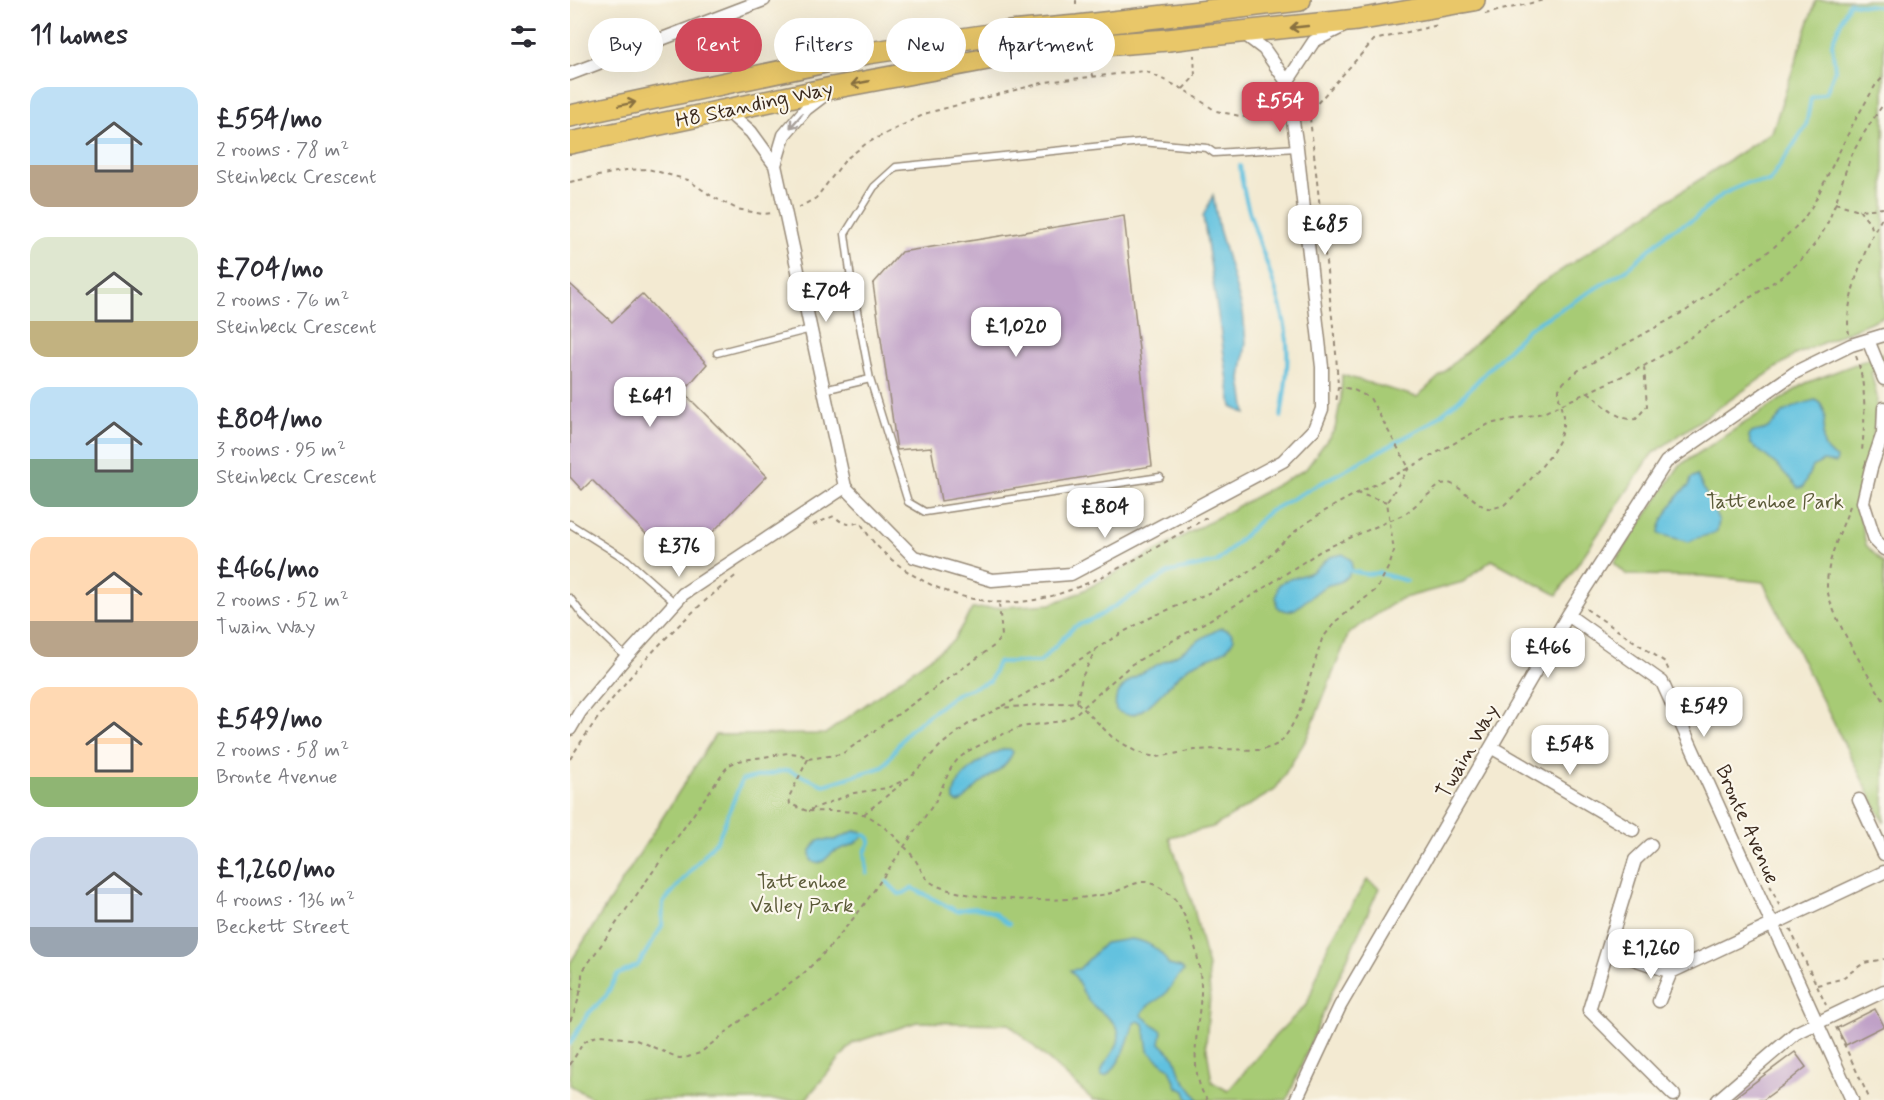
<!DOCTYPE html>
<meta charset="utf-8">
<style>
body{margin:0;font-family:Mynerve,sans-serif;background:#f2f2f3;color:#2b2b33;height:100vh;display:flex;flex-direction:column;font-size:22px;white-space:nowrap}
*{box-sizing:border-box;margin:0}
p{font-size:20px;color:#7c7c81}
.icon{flex:none;width:33px;height:33px;fill:none;stroke:currentColor;stroke-width:2;stroke-linecap:round;stroke-linejoin:round}
.map{position:relative;flex:1;overflow:hidden}
.side{display:flex;flex-direction:column;background:#fff;width:570px}
.side>*{flex:none}
.top-card{position:absolute;left:18px;top:18px;width:570px;height:54px;display:flex;gap:12px}
.price{position:absolute;translate:-50% -51px;padding:0 14px;border-radius:12px;background:#fff;color:#222;font-size:20px;line-height:39px;filter:drop-shadow(0 2px 3px #0008)}
.price::after{content:'';position:absolute;left:50%;top:36px;width:18px;height:14px;margin-left:-9px;background:inherit;clip-path:polygon(0 0,100% 0,50% 100%)}
.price.active{background:#d1495b;color:#fff}
ul{padding:0;list-style:none}
li{display:flex;align-items:center;gap:18px;height:150px;padding:0 30px}
li span{display:grid;place-items:center;flex:none;width:168px;height:120px;border-radius:18px;color:#555}
li>.icon{margin-inline-start:auto}
span .icon{width:72px;height:72px;fill:#fffc;stroke-width:1}
li b{font-size:26px}
h2{display:flex;justify-content:space-between;align-items:center;height:72px;padding:0 30px;font-size:26px}
.pill{padding:0 21px;border-radius:27px;background:#fff;box-shadow:0 6px 24px #0002;font-size:21px;line-height:54px}
.pill.active{background:#d1495b;color:#fff}
main{display:flex;flex:1;min-height:0}
.map>svg:first-child{display:block}
.green{fill:#a7cb75;stroke:#717a4a;stroke-width:1.5}
.water{fill:#61c1df;stroke:#4e767e;stroke-width:1.5}
.lines{fill:none;stroke-linecap:round;stroke-linejoin:round}
.stream{stroke:#61c1df;stroke-width:4}
.building{fill:#c0a1c7}
.lane-casing{stroke:#978a78;stroke-width:9}
.street-casing{stroke:#978a78;stroke-width:15}
.highway-casing{stroke:#978a78;stroke-width:24}
.path{stroke:#978a78;stroke-width:2;stroke-dasharray:4.5 4.5;stroke-linecap:butt}
.lane{stroke:#fff;stroke-width:6}
.street{stroke:#fff;stroke-width:12}
.highway{stroke:#e9c769;stroke-width:21}
.highway-bridge-casing{stroke:#978a78;stroke-width:24;stroke-linecap:butt}
.highway-bridge{stroke:#e9c769;stroke-width:21}
.oneway{stroke:#897140}
.oneway2{stroke:#a79f9a}
.labels{text-anchor:middle;stroke-width:4.5;stroke-linejoin:round;paint-order:stroke}
.street-label{font-size:21px;fill:#3b2a1e;stroke:#fbf7ec}
.park-label{font-size:21px;fill:#5b5a38;stroke:#fbf7ec}
</style>
<main>
<section class="side">
<h2>11 homes<svg class="icon" aria-label="filters" viewBox="0 0 24 24"><path d="M4 7h16M4 17h16"/><circle cx="9" cy="7" r="2"/><circle cx="15" cy="17" r="2"/></svg></h2>
<ul>
<li><span style="background:linear-gradient(#bfe0f5 65%,#b9a48a 0)"><svg class="icon" aria-label="home" viewBox="0 0 24 24"><path d="M3 11l9-7 9 7M6 9v11h12V9"/></svg></span><div><b>£554/mo</b><p>2 rooms · 78 m²</p><p>Steinbeck Crescent</p></div></li>
<li><span style="background:linear-gradient(#dfe7d0 70%,#c2b280 0)"><svg class="icon" aria-label="home" viewBox="0 0 24 24"><path d="M3 11l9-7 9 7M6 9v11h12V9"/></svg></span><div><b>£704/mo</b><p>2 rooms · 76 m²</p><p>Steinbeck Crescent</p></div></li>
<li><span style="background:linear-gradient(#bfe0f5 60%,#7fa58c 0)"><svg class="icon" aria-label="home" viewBox="0 0 24 24"><path d="M3 11l9-7 9 7M6 9v11h12V9"/></svg></span><div><b>£804/mo</b><p>3 rooms · 95 m²</p><p>Steinbeck Crescent</p></div></li>
<li><span style="background:linear-gradient(#ffd9b3 70%,#b9a48a 0)"><svg class="icon" aria-label="home" viewBox="0 0 24 24"><path d="M3 11l9-7 9 7M6 9v11h12V9"/></svg></span><div><b>£466/mo</b><p>2 rooms · 52 m²</p><p>Twain Way</p></div></li>
<li><span style="background:linear-gradient(#ffd9b3 75%,#8fb573 0)"><svg class="icon" aria-label="home" viewBox="0 0 24 24"><path d="M3 11l9-7 9 7M6 9v11h12V9"/></svg></span><div><b>£549/mo</b><p>2 rooms · 58 m²</p><p>Bronte Avenue</p></div></li>
<li><span style="background:linear-gradient(#c9d6e8 75%,#9aa5b1 0)"><svg class="icon" aria-label="home" viewBox="0 0 24 24"><path d="M3 11l9-7 9 7M6 9v11h12V9"/></svg></span><div><b>£1,260/mo</b><p>4 rooms · 136 m²</p><p>Beckett Street</p></div></li>
</ul>
</section>
<div class="map">
<svg width="1314" height="1100" viewBox="0 0 1314 1100">
<rect width="100%" height="100%" fill="#fbf7ec"/>
<filter id="ink" filterUnits="userSpaceOnUse"><feTurbulence type="fractalNoise" baseFrequency=".0167" numOctaves="2"/><feDisplacementMap in="SourceGraphic" scale="12" xChannelSelector="R" yChannelSelector="G"/><feConvolveMatrix kernelMatrix="1 2 1 2 8 2 1 2 1" color-interpolation-filters="sRGB"/></filter>
<filter id="wash" filterUnits="userSpaceOnUse"><feTurbulence type="fractalNoise" baseFrequency=".008" numOctaves="4" result="noise"/><feDisplacementMap in="SourceGraphic" scale="24" xChannelSelector="R" yChannelSelector="G"/><feGaussianBlur stdDeviation="1.35" result="paint"/><feColorMatrix in="noise" values="0 0 0 0 0 0 0 0 0 0 0 0 0 0 0 0 0 1.4 0 .05"/><feComposite in="paint" operator="in"/></filter>
<g filter="url(#wash)">
<rect width="100%" height="100%" fill="#f3ead2"/>
<path class="green" d="M1246 0H1314V316L1225 355 1082 454 987 595 922 560 893 582 830 599 779 633 737 738 705 790 643 827 599 837 623 905 638 967 640 996 636 1043 642 1082 658 1091 705 1036 737 1004 758 945 797 880 809 888 758 1001 717 1100H523L439 1024 347 1022 283 1043 235 1100H25L0 1085V963L145 735 255 734 383 641 402 609 481 604 509 593 736 469 765 429 771 398 772 375 847 397 967 286 1202 132Z
M1314 353V370L1301 372 1307 397 1304 432 1287 503 1296 545 1314 564V823L1193 582 1132 576 1057 575 1044 563 1110 465 1236 383Z"/>
<path class="water" d="M643 195 649 229 673 312 676 342 671 379 676 414 662 407 633 216Z
M1245 400C1265 410 1246 435 1256 449 1258 453 1264 456 1267 458L1266 463 1253 461 1242 467 1233 487 1228 488 1209 467 1180 443 1179 435C1184 430 1190 432 1196 429 1203 425 1206 421 1210 416 1219 406 1233 404 1245 400Z
M1127 475 1149 521 1147 531C1138 537 1126 536 1119 542L1089 534C1088 523 1110 490 1119 486L1121 478Z
M773 554 781 560 782 568 778 576 770 582 755 586 725 609 718 611 710 609 707 606 706 596 708 586 714 581 742 572 760 557Z
M652 628 661 632 664 638C656 657 638 656 622 665 602 677 586 706 564 714 557 716 552 714 546 710 545 704 545 697 549 692 561 674 590 665 608 654 623 645 635 634 652 628Z
M433 749H439L443 752C437 767 424 773 411 783 403 789 398 798 389 803L384 801C380 778 415 757 433 749Z
M284 831H291L294 834C288 847 272 846 261 854 255 859 254 863 245 863L241 860 240 852 248 840H265Z
M561 939C578 941 591 950 599 965L611 968 614 971C603 979 603 987 594 995 586 1002 576 1004 571 1015L592 1031 590 1043 605 1058 611 1076 629 1100H618L615 1091 607 1087 600 1069 578 1051 574 1024 568 1021 564 1023C558 1042 552 1063 536 1076H531C531 1063 544 1055 548 1042 554 1020 526 1013 517 999 510 988 509 980 500 970L509 969 535 943Z"/>
<g class="lines">
<path class="stream" d="M670 166C675 219 703 268 714 321 721 353 716 385 711 417
M781 571 796 574 809 573 837 581
M294 834 299 838 300 842 295 852 297 873
M317 882 329 894 334 893 342 888 387 911C398 907 417 907 427 915 432 919 433 922 439 924
M0 1044 17 1015 36 996 47 975 68 965 92 926 93 903 148 839 172 780 218 770 254 785 313 767 338 731 386 694 420 681 428 662H470L504 627 529 616 600 572 647 562 698 512 859 424 890 399 958 329 1056 270 1100 231 1124 219 1153 194 1177 183 1199 182 1236 126 1241 98 1256 93 1265 70 1262 43 1279 3 1314 7"/>
</g>
<g id="blocks">
<path class="building" d="M554 216 582 466 371 501 361 447 327 450 303 284 331 252Z
M0 284 42 322 72 294 137 364 113 392 197 476 109 567 22 480 12 490 0 477Z
M1305 1009 1314 1026 1276 1045 1267 1028Z
M1225 1052 1236 1067 1219 1081 1193 1100H1161Z"/>
</g>
</g>
<g filter="url(#ink)">
<use href="#blocks" fill-opacity="0" stroke="#978a78" stroke-width="1.5"/>
<g class="lines">
<g class="lane-casing">
<path id="lane" d="M147 353 241 329
M254 390 300 379
M590 477 355 512 338 502 300 379 281 279 275 234 304 187 326 167 572 142 637 148 644 153 727 148
M0 524 57 560 104 602
M0 598 15 618 56 657"/>
</g>
<g class="street-casing">
<path id="street" d="M0 74 194 0
M717 82 744 41 774 26
M156 110 181 132 205 165 275 487 344 557 422 580 501 574 713 461 744 429 752 409V367L727 148 717 82 694 49 673 33
M205 165 214 135 236 109 257 93
M1298 340 1314 379
M1314 408 1313 433 1301 468 1293 502 1305 540 1314 549
M998 615 1092 682 1282 1100
M0 729 10 712 56 657 113 594 275 487
M921 747 1063 830
M1289 800 1314 854
M1081 845 1065 860 1019 1010 1104 1095
M1038 950 1101 972 1314 872
M1089 1001 1101 972
M726 1100 770 1006 998 615 1096 462 1226 372 1281 345 1314 335
M1148 1100 1226 1033 1314 991"/>
</g>
<g class="highway-casing">
<path id="highway" d="M638 11 730 0
M641 35 787 20 904 0
M0 116 298 53 439 32 507 26 595 16
M0 143 262 88 434 56 520 46 598 40"/>
</g>
<path class="path" d="M506 0V9
M915 14 974 0
M521 64 523 76
M613 89 625 76 624 55
M739 109 766 353 768 386 766 404
M732 110 743 108 804 40 868 25
M0 182 56 170 78 169 118 180 143 197 167 209 192 214 202 213
M1265 203 1289 210 1314 208
M228 208 246 198 276 159 297 143 357 113 476 82 575 71 613 89 646 111 675 117 709 114
M1289 210 1301 225 1303 232
M1279 334C1273 303 1297 240 1314 215
M1286 356C1297 386 1295 420 1292 451
M1018 392C1034 404 1046 421 1066 419L1077 406 1074 366
M786 493 817 502
M1280 506C1271 531 1257 559 1257 586 1258 612 1299 677 1314 701
M243 525 264 516C273 524 278 526 290 522 295 530 300 538 306 545 348 589 414 613 474 598 531 584 587 546 638 517
M1016 609 1095 662 1099 671
M507 702 512 677 526 649
M432 706C480 683 521 649 568 624 605 604 649 593 683 569 700 557 714 539 731 527 765 502 802 486 839 468L800 398 782 389 768 387
M0 759C44 689 102 625 168 574
M238 759 272 754 424 646 432 636 429 603
M238 811C255 812 276 809 293 814 306 817 336 846 344 858 350 866 353 878 362 883 376 892 407 896 424 898 462 901 499 901 537 894 550 892 564 881 576 882 588 884 603 895 609 905 622 928 632 966 631 993 629 1026 617 1070 637 1100
M294 814 334 782
M1200 885 1210 907
M1220 929 1256 1005
M1247 985 1271 979 1294 963 1314 959
M0 988 12 991
M0 1021C8 1004 12 991 12 972L154 771 159 765 168 761 218 753 230 754 238 759 219 797 220 804 237 811 284 793 317 788 339 778 371 745 397 725 429 708 507 702 542 737 565 751 576 755 587 757 625 750 648 749 689 750 699 748 710 743 719 731 730 710 752 639 766 621 807 589 820 564 824 551 817 502 839 468 919 424 973 413 1074 366 1106 347 1214 275C1235 258 1253 238 1262 212 1269 195 1273 176 1280 159 1289 139 1302 121 1314 103
M1266 1027 1300 1100
M0 1065 13 1043 20 1038 32 1035 66 1040 109 1058 118 1057 130 1053 188 1007 231 976 258 949 291 909 365 802 381 768 388 759 398 751 426 737 451 727 491 721 503 716 562 664 683 595 752 550 835 514 871 484 879 483 886 486 914 507 921 509 934 505 954 487 981 455 989 441 993 426V416L989 398V389L994 382 1009 370 1117 310 1203 248 1232 221 1244 203 1283 124 1305 86 1314 76"/>
<use href="#lane" class="lane"/>
<use href="#street" class="street"/>
<use href="#highway" class="highway"/>
<g class="highway-bridge-casing">
<path id="highway-bridge" d="M595 16 638 11
M598 40 641 35"/>
</g>
<use href="#highway-bridge" class="highway-bridge"/>
</g>
<defs><path id="oneway-shaft" d="M-6 0H5M1.5-3L5.5 0L1.5 3" fill="none" stroke-width="1.6" stroke-linecap="round" stroke-linejoin="round" transform="scale(1.5)"/></defs>
<g class="oneway">
<use href="#oneway-shaft" transform="translate(729 27) rotate(174)"/>
<use href="#oneway-shaft" transform="translate(290 83) rotate(169)"/>
<use href="#oneway-shaft" transform="translate(57 104) rotate(-12)"/>
</g>
<use class="oneway2" href="#oneway-shaft" transform="translate(226 121) rotate(131)"/>
</g>
<g class="labels">
<g class="street-label">
<text transform="translate(184 104) rotate(-12)" y="7">H8 Standing Way</text>
<text transform="translate(897 751) rotate(-60)" y="7">Twain Way</text>
<text transform="translate(1178 824) rotate(66)" y="7">Bronte Avenue</text>
</g>
<g class="park-label">
<text x="1205" y="508">Tattenhoe Park</text>
<text x="232" y="888">Tattenhoe<tspan x="232" dy="24">Valley Park</tspan></text>
</g>
</g>
</svg>
<b class="price active" style="left:710px;top:133px">£554</b>
<b class="price" style="left:755px;top:256px">£685</b>
<b class="price" style="left:256px;top:323px">£704</b>
<b class="price" style="left:446px;top:358px">£1,020</b>
<b class="price" style="left:80px;top:428px">£641</b>
<b class="price" style="left:535px;top:539px">£804</b>
<b class="price" style="left:109px;top:578px">£376</b>
<b class="price" style="left:978px;top:679px">£466</b>
<b class="price" style="left:1134px;top:738px">£549</b>
<b class="price" style="left:1000px;top:776px">£548</b>
<b class="price" style="left:1081px;top:980px">£1,260</b>
<div class="top-card">
<a class="pill">Buy</a>
<a class="pill active">Rent</a>
<a class="pill">Filters</a>
<a class="pill">New</a>
<a class="pill">Apartment</a>
</div>
</div>
</main>
